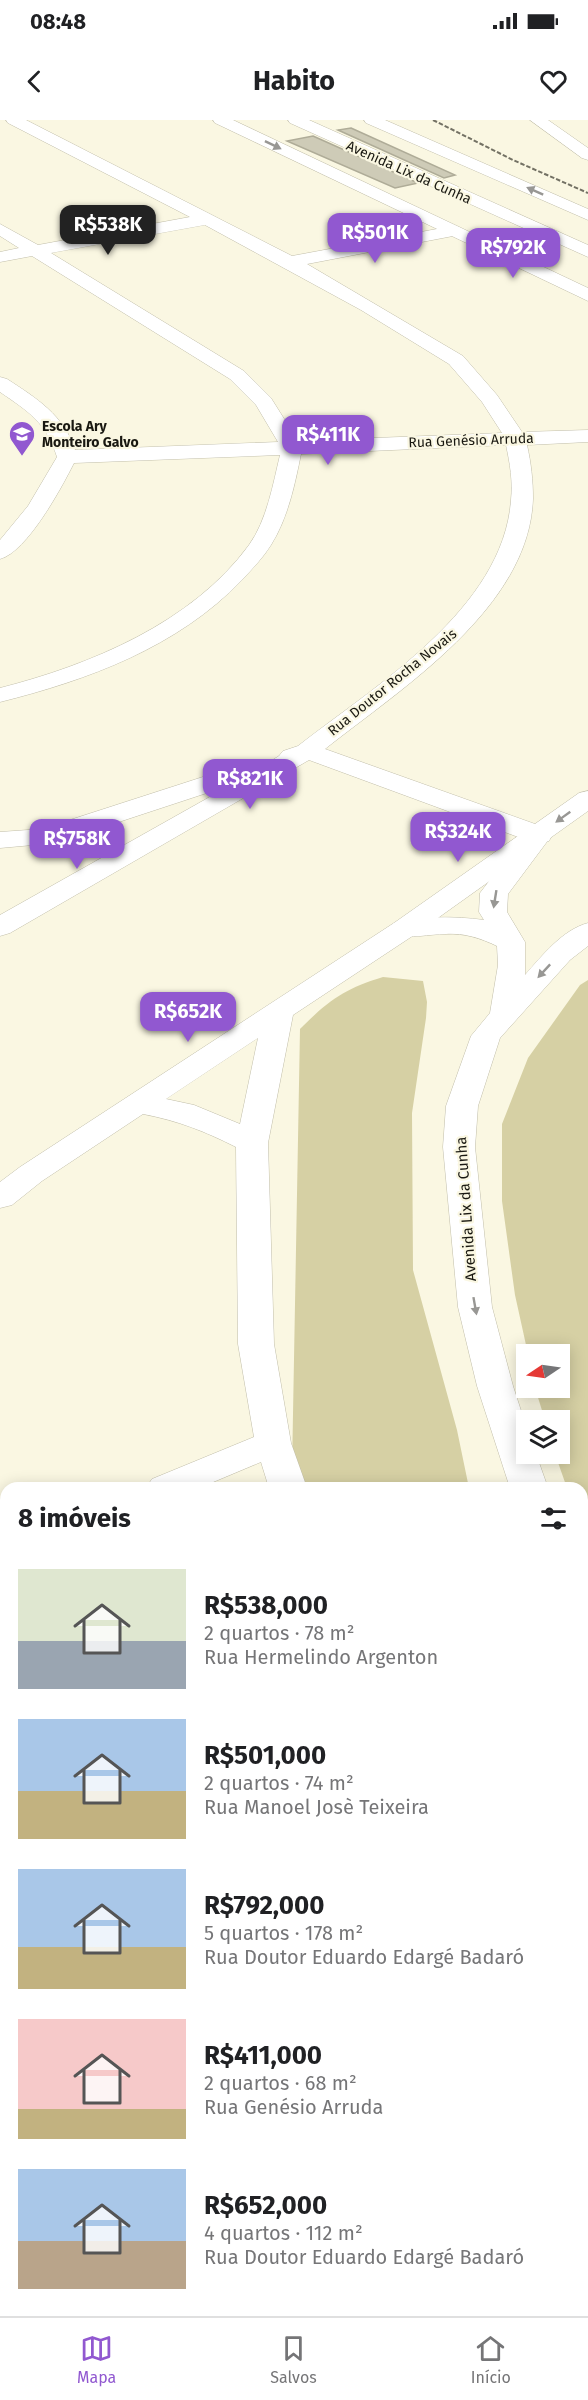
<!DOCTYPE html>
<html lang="pt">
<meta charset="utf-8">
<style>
body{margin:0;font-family:"Fira Sans",sans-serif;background:#f2f2f2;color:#202124;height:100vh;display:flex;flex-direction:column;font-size:22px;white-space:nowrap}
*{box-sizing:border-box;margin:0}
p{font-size:20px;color:#757577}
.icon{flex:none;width:33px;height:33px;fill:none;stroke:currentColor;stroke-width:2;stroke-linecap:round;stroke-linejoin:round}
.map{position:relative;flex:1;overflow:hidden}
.side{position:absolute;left:0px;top:1362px;width:588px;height:834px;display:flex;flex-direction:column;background:#fff;border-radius:18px 18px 0 0;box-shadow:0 3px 15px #0003}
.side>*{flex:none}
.needle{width:39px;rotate:257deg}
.fabs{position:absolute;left:516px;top:1224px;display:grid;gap:12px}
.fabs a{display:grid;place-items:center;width:54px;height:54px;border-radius:0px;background:#fff;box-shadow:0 3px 15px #0003;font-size:30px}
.price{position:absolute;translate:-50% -51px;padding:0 14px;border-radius:12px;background:#9158d0;color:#fff;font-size:20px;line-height:39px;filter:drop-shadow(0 2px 3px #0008)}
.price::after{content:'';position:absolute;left:50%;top:36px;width:18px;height:14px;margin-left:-9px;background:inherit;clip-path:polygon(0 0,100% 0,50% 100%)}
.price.current{background:#222;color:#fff}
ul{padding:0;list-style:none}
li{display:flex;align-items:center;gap:18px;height:150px;padding:0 18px}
li span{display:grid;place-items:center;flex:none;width:168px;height:120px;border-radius:0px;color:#555}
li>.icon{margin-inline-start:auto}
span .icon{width:72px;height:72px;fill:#fffc;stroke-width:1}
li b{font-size:26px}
h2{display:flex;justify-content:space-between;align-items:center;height:72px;padding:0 18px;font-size:26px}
.status{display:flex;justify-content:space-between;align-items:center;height:42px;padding:0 30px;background:#fff;direction:ltr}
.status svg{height:16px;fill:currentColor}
header{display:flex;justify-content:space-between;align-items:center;height:78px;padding:0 18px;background:#fff;font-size:27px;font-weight:700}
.dock{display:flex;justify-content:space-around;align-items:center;height:84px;border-top:2px solid #e0e0e0;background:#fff;font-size:16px;color:#757577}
.dock a{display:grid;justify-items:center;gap:3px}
.dock .current{color:#9158d0}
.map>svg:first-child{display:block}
.green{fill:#d6d0a4}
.building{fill:#cecbb7;stroke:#afac98;stroke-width:1.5}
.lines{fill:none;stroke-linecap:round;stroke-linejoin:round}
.street-casing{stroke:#c1beaa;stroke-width:1}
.secondary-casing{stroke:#c1beaa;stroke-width:1}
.highway-casing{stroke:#c1beaa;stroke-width:1}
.street{fill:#fff;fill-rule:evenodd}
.secondary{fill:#fff;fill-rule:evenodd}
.highway{fill:#fff;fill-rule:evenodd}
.rail{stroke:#737164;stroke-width:2;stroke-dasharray:4.5 2;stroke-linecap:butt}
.oneway{fill:#989794}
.labels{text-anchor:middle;stroke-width:4.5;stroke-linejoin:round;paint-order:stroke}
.far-street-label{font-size:14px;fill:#191811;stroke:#faf7e2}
.far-poi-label{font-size:14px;font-weight:bold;fill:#191811;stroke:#faf7e2;text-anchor:start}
.street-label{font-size:15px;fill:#191811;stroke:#faf7e2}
</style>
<div class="status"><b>08:48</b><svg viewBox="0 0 49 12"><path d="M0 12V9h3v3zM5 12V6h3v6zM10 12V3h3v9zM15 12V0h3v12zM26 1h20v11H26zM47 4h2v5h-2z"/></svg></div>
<header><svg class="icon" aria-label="back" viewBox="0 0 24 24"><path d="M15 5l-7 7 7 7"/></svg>Habito<svg class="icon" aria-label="heart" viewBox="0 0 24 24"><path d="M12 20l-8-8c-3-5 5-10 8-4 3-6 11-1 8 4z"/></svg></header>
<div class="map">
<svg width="588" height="2196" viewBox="0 0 588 2196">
<rect width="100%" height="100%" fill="#faf7e2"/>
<path class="green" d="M383 857 423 861 427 882 426 898 412 993 413 1150 457 1310 469 1368H301L292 1349 300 909C329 880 344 869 383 857Z
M588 860V1414L585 1423 582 1415V1368H567L555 1334H560V1300H545L535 1268H560V1234H528L515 1175 502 1081V1004L528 938 580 865Z
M582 1635 588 1644V2027L582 2029Z
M6 1931V2104L0 2108V1934Z
M6 2182V2190H255L242 2196H0V2186Z"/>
<path class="building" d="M351 8 455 55 444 58 338 10Z
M313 16 418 63 395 68 287 21Z"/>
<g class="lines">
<g class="street-casing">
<path id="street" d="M6 0H26L292 136 453 106 459 107 462 111 459 115 453 116 307 144 463 236 497 275 522 312 588 310V322L527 325C531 343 533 360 533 379 529 488 402 568 325 629L549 709 552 715 549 721 539 723 529 721 309 640 10 813 0 816V795L231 665 55 723 0 728V712L42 709 243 644 252 647 255 651 279 636 283 631 298 626C376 565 503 489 511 380 513 361 510 344 506 325L301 334C295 364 288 398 271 425 263 438 252 449 242 460 178 527 88 560 0 582V568C90 545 192 503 249 425 267 400 273 364 280 335L74 343C62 367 27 432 0 439V420L28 386 57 337C46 302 29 292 0 272V257L7 259C36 278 64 295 75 330L278 322 256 285 230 259 32 136 0 142V132L19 128 0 116V104L38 125 190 97 8 3ZM205 105 361 190 449 244 482 282 502 313 298 321 271 278 244 251 51 133Z
M530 0H548L588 28V40L582 38Z
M404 800 414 803 418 809 414 815 293 895 268 1023 274 1224 291 1323 307 1368H269L261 1342 199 1368H146L152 1359 254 1317 238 1224 236 1027C204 1011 179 1001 143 994L42 1061 12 1085 0 1088V1062L20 1047 394 803ZM258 918 240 1004 194 985 166 979Z
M6 1430V1459L0 1461V1432Z
M6 1858V1897L0 1899V1860Z"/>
</g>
<g class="secondary-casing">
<path id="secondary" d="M213 0H233L588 168V181L215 3Z
M588 671V691L414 815 404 818 394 815 390 809 394 803 579 673Z"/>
</g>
<g class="highway-casing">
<path id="highway" d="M288 0H309L588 125V137L290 3Z
M364 0H385L588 89V100L366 3Z
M539 707 549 709 552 715 508 774 507 792 525 822V855C542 836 562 810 588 803V826L570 840 500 918 478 986 475 1027 492 1187 513 1266 526 1306V1334H536L548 1368H510L477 1266 458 1187 443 1027 446 986 471 916 490 893 498 845 497 826C480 818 465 813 446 814 429 814 411 819 394 815L390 809 394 803C423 796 454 796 484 800L479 792 480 773 529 709Z
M582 1512 588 1513V1558L582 1556Z
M588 2106V2151L582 2153V2108Z
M6 2126V2172L0 2175V2129Z
M432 2190H491L488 2196H430Z"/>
</g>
<use href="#street" class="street"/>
<use href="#secondary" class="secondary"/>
<use href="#highway" class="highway"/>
<path class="rail" d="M433 0 513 40 588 73"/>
</g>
<defs><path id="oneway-solid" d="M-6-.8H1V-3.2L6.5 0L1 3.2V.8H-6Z" transform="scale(1.5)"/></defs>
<g class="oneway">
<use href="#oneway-solid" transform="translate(273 25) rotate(26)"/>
<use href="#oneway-solid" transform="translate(535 71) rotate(-156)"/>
<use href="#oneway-solid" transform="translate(563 697) rotate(144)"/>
<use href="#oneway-solid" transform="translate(495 779) rotate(99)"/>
<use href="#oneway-solid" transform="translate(544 851) rotate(133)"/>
<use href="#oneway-solid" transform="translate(475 1186) rotate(80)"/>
</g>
<defs>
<g id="school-pin" transform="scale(1.35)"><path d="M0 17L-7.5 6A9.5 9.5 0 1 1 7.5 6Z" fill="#9158d0" stroke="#faf7e2"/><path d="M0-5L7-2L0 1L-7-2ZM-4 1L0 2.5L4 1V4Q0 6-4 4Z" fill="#fff"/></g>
</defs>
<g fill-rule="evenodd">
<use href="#school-pin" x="22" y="314"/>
</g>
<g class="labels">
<g class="far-street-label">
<text transform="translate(409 52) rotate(24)" y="5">Avenida Lix da Cunha</text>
<text transform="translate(471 320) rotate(-2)" y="5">Rua Genésio Arruda</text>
<text transform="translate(392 562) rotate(-39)" y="5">Rua Doutor Rocha Novais</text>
</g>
<g class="far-poi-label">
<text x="42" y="311">Escola Ary<tspan x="42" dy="16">Monteiro Galvo</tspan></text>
</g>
<g class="street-label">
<text transform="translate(466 1089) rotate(-94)" y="5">Avenida Lix da Cunha</text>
</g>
</g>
</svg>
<div class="fabs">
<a><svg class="needle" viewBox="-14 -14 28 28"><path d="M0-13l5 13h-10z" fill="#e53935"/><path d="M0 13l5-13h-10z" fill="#757577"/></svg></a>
<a><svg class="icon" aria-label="layers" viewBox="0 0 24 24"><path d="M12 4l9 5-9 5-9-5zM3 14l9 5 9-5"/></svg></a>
</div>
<b class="price current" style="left:108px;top:136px">R$538K</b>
<b class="price" style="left:375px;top:144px">R$501K</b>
<b class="price" style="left:513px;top:159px">R$792K</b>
<b class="price" style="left:328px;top:346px">R$411K</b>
<b class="price" style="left:250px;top:690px">R$821K</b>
<b class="price" style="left:458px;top:743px">R$324K</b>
<b class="price" style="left:77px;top:750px">R$758K</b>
<b class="price" style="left:188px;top:923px">R$652K</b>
<section class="side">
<h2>8 imóveis<svg class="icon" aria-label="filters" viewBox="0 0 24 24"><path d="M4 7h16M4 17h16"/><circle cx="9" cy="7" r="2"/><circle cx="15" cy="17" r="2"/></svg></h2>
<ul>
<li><span style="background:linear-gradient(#dfe7d0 60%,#9aa5b1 0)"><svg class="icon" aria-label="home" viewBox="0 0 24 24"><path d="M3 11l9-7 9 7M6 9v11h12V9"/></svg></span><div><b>R$538,000</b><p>2 quartos · 78 m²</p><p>Rua Hermelindo Argenton</p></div></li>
<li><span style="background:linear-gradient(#a9c7e8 60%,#c2b280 0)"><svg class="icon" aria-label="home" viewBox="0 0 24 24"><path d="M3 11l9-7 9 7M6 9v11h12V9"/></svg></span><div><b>R$501,000</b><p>2 quartos · 74 m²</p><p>Rua Manoel Josè Teixeira</p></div></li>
<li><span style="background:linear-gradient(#a9c7e8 65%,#c2b280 0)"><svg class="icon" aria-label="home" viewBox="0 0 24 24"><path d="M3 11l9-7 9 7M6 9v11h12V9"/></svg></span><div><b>R$792,000</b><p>5 quartos · 178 m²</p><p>Rua Doutor Eduardo Edargé Badaró</p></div></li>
<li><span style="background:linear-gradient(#f6c9c9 75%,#c2b280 0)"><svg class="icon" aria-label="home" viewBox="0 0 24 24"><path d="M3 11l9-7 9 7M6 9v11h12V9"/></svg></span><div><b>R$411,000</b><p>2 quartos · 68 m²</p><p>Rua Genésio Arruda</p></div></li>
<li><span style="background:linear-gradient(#a9c7e8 60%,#b9a48a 0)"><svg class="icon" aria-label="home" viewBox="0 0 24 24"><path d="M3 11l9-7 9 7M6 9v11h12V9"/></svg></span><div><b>R$652,000</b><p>4 quartos · 112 m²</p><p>Rua Doutor Eduardo Edargé Badaró</p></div></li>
</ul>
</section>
</div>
<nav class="dock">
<a class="current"><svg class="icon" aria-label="map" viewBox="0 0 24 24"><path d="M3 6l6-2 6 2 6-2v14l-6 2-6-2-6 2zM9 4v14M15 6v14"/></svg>Mapa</a>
<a><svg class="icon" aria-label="saved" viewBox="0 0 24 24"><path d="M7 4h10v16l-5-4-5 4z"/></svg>Salvos</a>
<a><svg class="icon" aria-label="home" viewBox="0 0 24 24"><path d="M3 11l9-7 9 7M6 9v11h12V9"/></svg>Início</a>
</nav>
